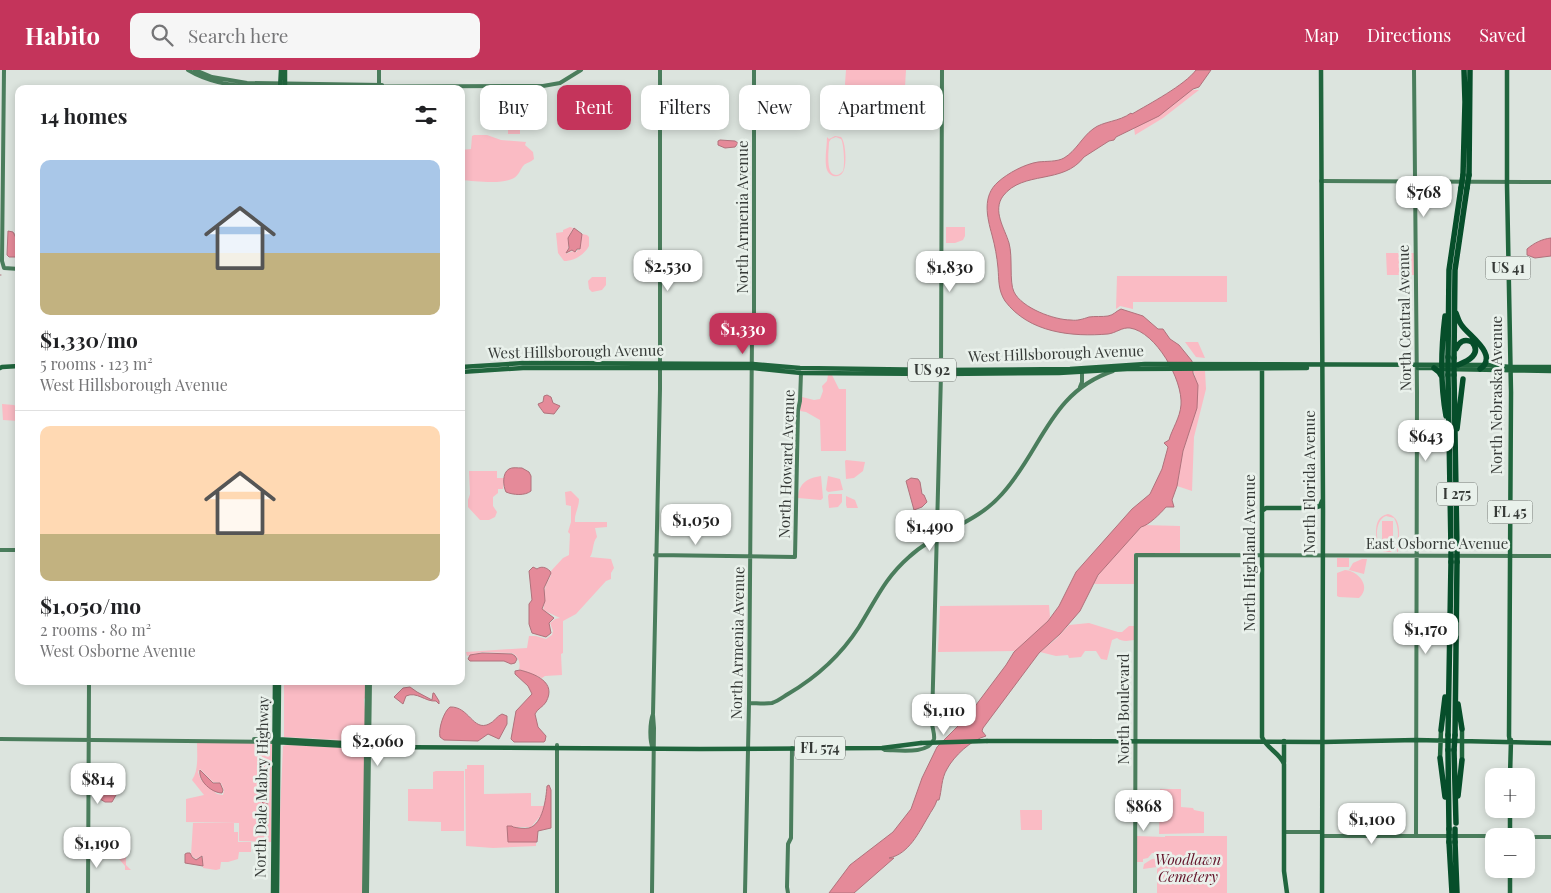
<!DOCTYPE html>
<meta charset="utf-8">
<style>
body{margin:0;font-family:"Playfair Display",serif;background:#f6f6f6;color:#202124;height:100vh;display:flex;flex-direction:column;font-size:19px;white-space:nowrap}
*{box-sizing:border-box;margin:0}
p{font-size:16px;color:#757577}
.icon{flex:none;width:28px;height:28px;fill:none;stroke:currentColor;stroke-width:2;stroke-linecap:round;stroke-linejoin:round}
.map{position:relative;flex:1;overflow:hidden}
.side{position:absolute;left:15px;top:15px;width:450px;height:600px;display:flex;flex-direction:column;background:#fff;border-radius:10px;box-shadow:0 2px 8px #0003}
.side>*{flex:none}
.hud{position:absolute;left:480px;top:15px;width:475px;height:45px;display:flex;gap:10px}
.buttons{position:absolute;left:1485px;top:698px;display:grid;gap:10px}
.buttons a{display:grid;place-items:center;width:50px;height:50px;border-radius:10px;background:#fff;box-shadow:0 2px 8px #0003;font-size:25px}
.price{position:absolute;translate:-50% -42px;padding:0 11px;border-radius:10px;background:#fff;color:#222;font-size:16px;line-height:32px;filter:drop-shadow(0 1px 2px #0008)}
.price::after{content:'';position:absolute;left:50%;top:30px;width:15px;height:11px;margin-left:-8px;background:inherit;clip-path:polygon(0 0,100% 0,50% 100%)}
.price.active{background:#c4345b;color:#fff}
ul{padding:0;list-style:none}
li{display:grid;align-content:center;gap:10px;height:265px;padding:0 25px}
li+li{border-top:1px solid #e0e0e0}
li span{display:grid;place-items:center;height:155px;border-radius:10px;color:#555}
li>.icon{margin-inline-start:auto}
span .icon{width:90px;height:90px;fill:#fffc;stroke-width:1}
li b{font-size:21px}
h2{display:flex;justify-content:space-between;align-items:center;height:60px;padding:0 25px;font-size:21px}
.tag{padding:0 18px;border-radius:10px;background:#fff;box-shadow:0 2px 8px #0003;font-size:18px;line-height:45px}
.tag.active{background:#c4345b;color:#fff}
header{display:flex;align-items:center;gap:30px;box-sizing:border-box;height:70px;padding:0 25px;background:#c4345b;color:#fff}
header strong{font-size:24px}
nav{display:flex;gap:28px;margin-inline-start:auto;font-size:18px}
.search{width:350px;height:45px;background:#f6f6f6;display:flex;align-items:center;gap:12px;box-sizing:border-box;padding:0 18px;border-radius:10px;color:#757577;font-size:19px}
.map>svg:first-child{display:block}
.green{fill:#fabbc4;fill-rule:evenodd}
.water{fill:#e58a99;stroke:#b0727c}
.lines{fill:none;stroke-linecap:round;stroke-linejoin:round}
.stream{stroke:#b0727c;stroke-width:1}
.secondary{stroke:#4a7d5c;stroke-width:4}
.primary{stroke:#20653d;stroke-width:4.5}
.highway{stroke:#064e2a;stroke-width:5.5}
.primary-bridge{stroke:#20653d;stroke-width:4.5}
.highway-bridge{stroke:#064e2a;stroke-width:5.5}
.labels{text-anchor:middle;stroke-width:5;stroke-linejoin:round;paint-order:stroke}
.shield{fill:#e9f1eb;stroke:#6c716d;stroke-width:1}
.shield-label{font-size:14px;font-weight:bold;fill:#363a37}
.street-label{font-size:15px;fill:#363a37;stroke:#e9f1eb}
.park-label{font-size:15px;font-style:italic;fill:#631329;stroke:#e9f1eb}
</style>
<header>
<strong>Habito</strong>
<div class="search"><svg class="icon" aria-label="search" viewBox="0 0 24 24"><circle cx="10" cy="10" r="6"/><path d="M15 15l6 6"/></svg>Search here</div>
<nav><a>Map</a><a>Directions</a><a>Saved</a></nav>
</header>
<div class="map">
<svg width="1551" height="823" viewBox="0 0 1551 823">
<rect width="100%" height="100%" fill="#dce4de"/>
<path class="green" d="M846 0H906L905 17H864L868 18 865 36H857L852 33 849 20H847L845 14Z
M508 18H529V46H520V64H508Z
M1191 20H1199L1163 48 1135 65 1134 58Z
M474 65H487L501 70 526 72 525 75 533 82 534 89C531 92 526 93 524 95 520 99 520 104 514 108 502 115 475 111 461 110V80L471 79 472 66Z
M835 66 841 67C846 72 847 96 843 102 839 109 830 107 827 100 824 91 827 77 827 67L829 69ZM836 67 841 69C844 74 845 95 843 101 841 103 839 105 836 105 825 105 829 80 829 72L831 69Z
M570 157 573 158 568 168V178L566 184 573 181 577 182V180H580L582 164 587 165 589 167V176C584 185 574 191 564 191L558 183 556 163 563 162V160Z
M946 157H965V166L963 170 955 173H946Z
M1386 183H1414V205H1387Z
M1117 206H1227V232H1133V239L1120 236 1116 239Z
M592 207H606V215L602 220 592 222 589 219 588 211Z
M1185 272H1198L1205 288 1196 287Z
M1193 301H1205L1206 319 1194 367 1192 421 1177 416 1183 381 1197 336 1195 305Z
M828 305H832L839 319H846V381H821L820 350 806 342 800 341 802 327 814 330 820 329 823 321 822 316 827 311Z
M2 334 14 335 18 338 19 351 3 350Z
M846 390 865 392 863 401 854 408 846 409 845 391Z
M469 401H497V408H504L503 419H498V423L493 427V436L497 442 495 447 489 450H480L468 437V430L470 424Z
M821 406 823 428 821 430 798 428C799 413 807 408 821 406Z
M828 406 840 409 843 420 828 422 826 420Z
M571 421 579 429C579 438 574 444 575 452H607V457L595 458 597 467C592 473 594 481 590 487L611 489 614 498 611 503V509L606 511 576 544 563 551V583L561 584 562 605 545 606 542 608 519 599C521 593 518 586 512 583L482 582 467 586 466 582 527 578 529 566H536L546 569 552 565 553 561 550 553 555 549 560 548 543 540C546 532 543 523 546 515 548 510 552 507 551 501L563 488 569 485 570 464 568 462 571 452V436L566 435 565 422Z
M829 424H842V432L838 437 829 438 828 426Z
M846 426 855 430 858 438H847L846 435Z
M1388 444C1404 448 1398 469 1398 482H1397V478L1391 482H1384L1377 475C1376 463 1373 447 1388 444ZM1386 446 1394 448C1400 458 1400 478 1388 481L1381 479C1375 470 1375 450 1386 446Z
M1382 451H1393V476H1382Z
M1143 455 1180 456V483H1134V514H1093L1103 498Z
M1337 488H1349V497H1337Z
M1362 489H1367L1364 504 1349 500 1353 493Z
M1345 500C1358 501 1372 516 1359 528L1339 527 1337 526V503Z
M1049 535 1050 547 1048 551 1016 581 938 582 940 536Z
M1089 553 1118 562H1122L1129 556H1135L1134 570C1128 571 1122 572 1117 568L1112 570 1107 590 1101 589 1096 581H1085L1081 587 1069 588 1068 585 1056 586 1040 582 1056 569 1069 555Z
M284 611H366V627L364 629 366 651 365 674 284 668 363 671 284 667Z
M197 671 272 673 271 772 239 771V753L186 752V729L204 725 192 710C199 700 197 684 197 671ZM200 699 213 712 221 713 224 720 223 725 217 724 201 710 198 702ZM261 726H267L268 728V762L267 765C263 766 257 767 254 763L255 760 264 752 265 737 260 731Z
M286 675 365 678 363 823H280V744L283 676Z
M467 695H484V724L531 723V736H545L542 744 531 757H513L508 772H536V776L493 778 466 776 465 699H467Z
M436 701H464V761H441V752L408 751V719H433V702Z
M1160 719H1181V737L1193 738 1194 740 1204 742V763L1159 764Z
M1020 740H1042V760H1021Z
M193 753H234V762H238V772H251V782H239L238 789 228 792H221L220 799 216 800 203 798V786H201L196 789 191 785Z
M1137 766 1165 767V774V766H1227V823H1157V799L1165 793V783H1152L1148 788 1143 789V792H1137Z
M119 780 126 781V795L131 800H125V796L119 789Z
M1162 788 1157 797 1143 799 1144 794 1152 789Z"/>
<path class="water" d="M1196 0H1211L1199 17 1193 19 1159 46 1116 67 1114 70 1109 71 1084 87C1063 115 1023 100 1003 126 992 141 1005 159 1009 173 1013 187 1009 212 1014 222 1022 238 1054 250 1071 250 1077 251 1083 249 1089 247 1095 246 1102 247 1108 246 1114 245 1116 241 1121 239L1143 246 1158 259H1163L1170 269 1179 275 1192 291 1193 303 1198 315 1197 338 1183 381 1177 416 1172 430 1174 437H1166C1160 444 1149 455 1141 457L1098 505 1080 541 1060 564 1039 583 983 658 982 661 986 666C971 670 954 686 947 699 941 709 942 720 939 730H937C935 737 931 741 928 747 919 762 909 784 889 788H894L854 823H829L850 795 893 762 911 739 922 708 937 677 967 647 1006 595 1014 582 1048 551 1059 536 1076 502 1132 439 1150 424 1162 399 1168 377 1164 373 1169 370C1172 359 1180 348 1181 335 1183 310 1156 262 1130 258 1122 257 1116 263 1108 264 1072 267 1029 263 1005 231 998 220 999 210 998 198 997 187 995 176 992 165 987 147 982 126 998 112 1008 103 1025 94 1038 92 1046 91 1057 92 1064 88 1076 81 1082 67 1093 59 1103 51 1119 52 1131 43L1132 44C1149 34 1185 15 1196 0Z
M720 70 735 71 738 73 735 77 725 78 718 75V71Z
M574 158 582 164 580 179H577L575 182 572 180 566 183 569 178 568 168Z
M19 160V187H9L7 185 8 161 13 162 16 168 15 163Z
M1551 168V186L1535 188 1527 185V179C1534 173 1542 169 1551 168Z
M547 325 551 327 553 333 560 336 554 344 544 343C542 340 539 337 538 334L543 332 544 326Z
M522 398 529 402 531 406V421C525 426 513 425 506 422 503 416 502 403 509 399 512 397 518 398 522 398Z
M911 408 918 409 920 412 922 424 924 425 927 432 922 437 914 440 906 411Z
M533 497 537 499C541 496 546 497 550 501L551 503 544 518 545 531 542 539 554 548 549 553 551 563 546 567 532 563 529 554V534L532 530 529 501Z
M482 583 512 584 515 586 517 589 515 593 511 594 504 591H470L468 589 470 585Z
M520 600C535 604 557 612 546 632 543 637 537 639 535 644L538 657 546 666 545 671 544 672H514L511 669 516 641 532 624 528 616 515 604V601Z
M410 617 417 622 432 630 433 623H434L439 631V634L436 631C425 632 417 621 406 626L403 634 394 627 403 618Z
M450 637C469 636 473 662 489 654 494 652 497 646 502 644L507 646V654L499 669 488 664 478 671 444 670 440 667C438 659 444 641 450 637Z
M200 700 213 713H220L223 720 222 723C212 723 198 711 200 700Z
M549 715 551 720V758L538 761 537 772H508L507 756H512L513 757C518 758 524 759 529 758 543 754 546 729 547 716Z
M96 716 114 717 116 725 112 732H105L100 729 97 731 95 728 98 720 96 719Z
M264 727 267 728V763L265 765H257L255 761C267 754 269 740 260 729L261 727Z
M187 783H190L192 787 196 790 202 786 203 796 185 793V784Z"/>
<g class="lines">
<path class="stream" d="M0 205H1"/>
<path class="secondary" d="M4 0 2 191 4 198 19 199
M188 0C210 13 236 17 262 17L543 16 560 13 581 0
M195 0 212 7 247 13 382 15
M754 0V264
M1414 0 1417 322 1416 766
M379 17V0
M1321 111 1551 112
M1080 317 1082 312V300
M0 480H19
M655 485 795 487 798 340 800 331 801 303
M749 633C756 633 765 634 772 633 778 631 783 627 788 624 817 607 841 585 859 557 876 530 884 509 909 487 937 461 976 454 1002 424 1042 380 1050 322 1113 301
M0 669 274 672
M254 669H274
M882 678 885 680C898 680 929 685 934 669 935 664 932 658 932 652L941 304 942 0
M653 679C649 670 650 652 653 644L660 319V0
M1284 762H1322
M1322 766H1510
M1526 767H1551
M88 823 89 611
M364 823 367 611
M367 823 370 611
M557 823V675
M652 823 654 658 653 645
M745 823 749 633 752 265 754 263
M788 823 787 817 788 774 791 768 792 678
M1135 823 1136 485 1551 486"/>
<path class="primary" d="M1321 0 1323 439 1322 823
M1507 0V115L1511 322 1509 666 1510 672
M280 19 281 0
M285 19V0
M1262 296V667C1266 678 1280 683 1284 694V801L1287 823
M461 297 524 293 753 294 800 298 941 300 1070 299 1145 294 1489 295 1511 297H1551
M0 298 2 297 19 296
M1418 298H1437
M1445 299 1551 301
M461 302 523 298H753L801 303 941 304 1059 303 1127 299 1307 298
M1262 441 1266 438H1314L1320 436 1322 431
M1462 659V690
M274 669 360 674
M987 671 1323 672 1416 670 1551 673
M274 672 366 677 700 679 882 678 921 673
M1440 688 1441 660
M1284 692V671
M1510 706 1511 670
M1510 766V739
M273 823 275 611
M277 823 279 611
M1510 823V799"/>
<path class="highway" d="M1463 105 1465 32 1464 0
M1469 105 1470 0
M1456 243C1458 248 1459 253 1463 257 1471 267 1499 286 1480 299
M1445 246C1441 279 1440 313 1446 346
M1456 279C1459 272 1464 268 1472 272 1482 284 1468 291 1458 295
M1448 287 1449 200 1461 118
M1454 288 1455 200 1467 118
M1434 298 1439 302 1442 307
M1448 305 1451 479
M1454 305 1457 479
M1457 359 1463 309
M1458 634 1462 659
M1441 660 1445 627
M1448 665 1451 492
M1455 665 1457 492
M1448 680 1449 759
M1454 680 1456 753
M1440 688 1445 727
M1458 726 1462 690
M1449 772 1452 823
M1455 772 1457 823"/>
<path class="primary-bridge" d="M921 673 987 671"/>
<path class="highway-bridge" d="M1461 118 1463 105
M1467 118 1469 105
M1448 287V305
M1454 305V288
M1451 479V492
M1457 479V492
M1448 680V665
M1454 680 1455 665
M1449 759V772
M1455 772V759"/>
</g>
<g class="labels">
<g class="shield">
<rect x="1485.5" y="186.5" width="45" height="23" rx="4"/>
<rect x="908" y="288.5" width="48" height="23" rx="4"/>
<rect x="1437" y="412.5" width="40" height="23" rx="4"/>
<rect x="1487.5" y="430.5" width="45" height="23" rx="4"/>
<rect x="795" y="666.5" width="50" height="23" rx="4"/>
</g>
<g class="shield-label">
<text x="1508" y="203">US 41</text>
<text x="932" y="305">US 92</text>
<text x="1457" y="429">I 275</text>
<text x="1510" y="447">FL 45</text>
<text x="820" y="683">FL 574</text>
</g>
<g class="street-label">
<text transform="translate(743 147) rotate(-90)" y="5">North Armenia Avenue</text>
<text transform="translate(1405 248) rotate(-91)" y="5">North Central Avenue</text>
<text transform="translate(576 282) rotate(-1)" y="5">West Hillsborough Avenue</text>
<text transform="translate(1056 284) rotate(-2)" y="5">West Hillsborough Avenue</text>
<text transform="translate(1497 325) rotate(-90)" y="5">North Nebraska Avenue</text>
<text transform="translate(787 394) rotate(-88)" y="5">North Howard Avenue</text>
<text transform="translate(1310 412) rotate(-90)" y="5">North Florida Avenue</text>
<text x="1437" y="479">East Osborne Avenue</text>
<text transform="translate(1250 483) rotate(-90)" y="5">North Highland Avenue</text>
<text transform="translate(738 573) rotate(-89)" y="5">North Armenia Avenue</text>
<text transform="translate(1124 639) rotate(-90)" y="5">North Boulevard</text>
<text transform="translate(262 717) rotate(-89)" y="5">North Dale Mabry Highway</text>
</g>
<g class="park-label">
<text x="1188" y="795">Woodlawn<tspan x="1188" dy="17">Cemetery</tspan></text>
</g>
</g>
</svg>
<div class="buttons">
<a>+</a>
<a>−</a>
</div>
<b class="price" style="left:1424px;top:148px">$768</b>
<b class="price" style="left:668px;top:222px">$2,530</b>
<b class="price" style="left:950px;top:223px">$1,830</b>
<b class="price active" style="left:743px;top:285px">$1,330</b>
<b class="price" style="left:1426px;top:392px">$643</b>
<b class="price" style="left:696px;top:476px">$1,050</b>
<b class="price" style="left:930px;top:482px">$1,490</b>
<b class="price" style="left:1426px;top:585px">$1,170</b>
<b class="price" style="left:944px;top:666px">$1,110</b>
<b class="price" style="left:378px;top:697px">$2,060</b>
<b class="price" style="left:98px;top:735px">$814</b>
<b class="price" style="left:1144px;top:762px">$868</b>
<b class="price" style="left:1372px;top:775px">$1,100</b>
<b class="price" style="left:97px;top:799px">$1,190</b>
<div class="hud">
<a class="tag">Buy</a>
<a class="tag active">Rent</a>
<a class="tag">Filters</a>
<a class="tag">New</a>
<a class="tag">Apartment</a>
</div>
<section class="side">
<h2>14 homes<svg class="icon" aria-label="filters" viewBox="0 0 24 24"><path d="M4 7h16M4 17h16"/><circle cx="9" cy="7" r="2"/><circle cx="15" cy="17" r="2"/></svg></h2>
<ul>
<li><span style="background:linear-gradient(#a9c7e8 60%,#c2b280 0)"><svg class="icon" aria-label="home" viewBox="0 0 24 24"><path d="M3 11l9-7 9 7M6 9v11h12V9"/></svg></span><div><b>$1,330/mo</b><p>5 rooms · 123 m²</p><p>West Hillsborough Avenue</p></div></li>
<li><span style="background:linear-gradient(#ffd9b3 70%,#c2b280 0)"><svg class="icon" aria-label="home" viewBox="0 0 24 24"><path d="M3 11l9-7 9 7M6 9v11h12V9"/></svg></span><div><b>$1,050/mo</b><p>2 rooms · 80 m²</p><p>West Osborne Avenue</p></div></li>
</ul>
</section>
</div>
